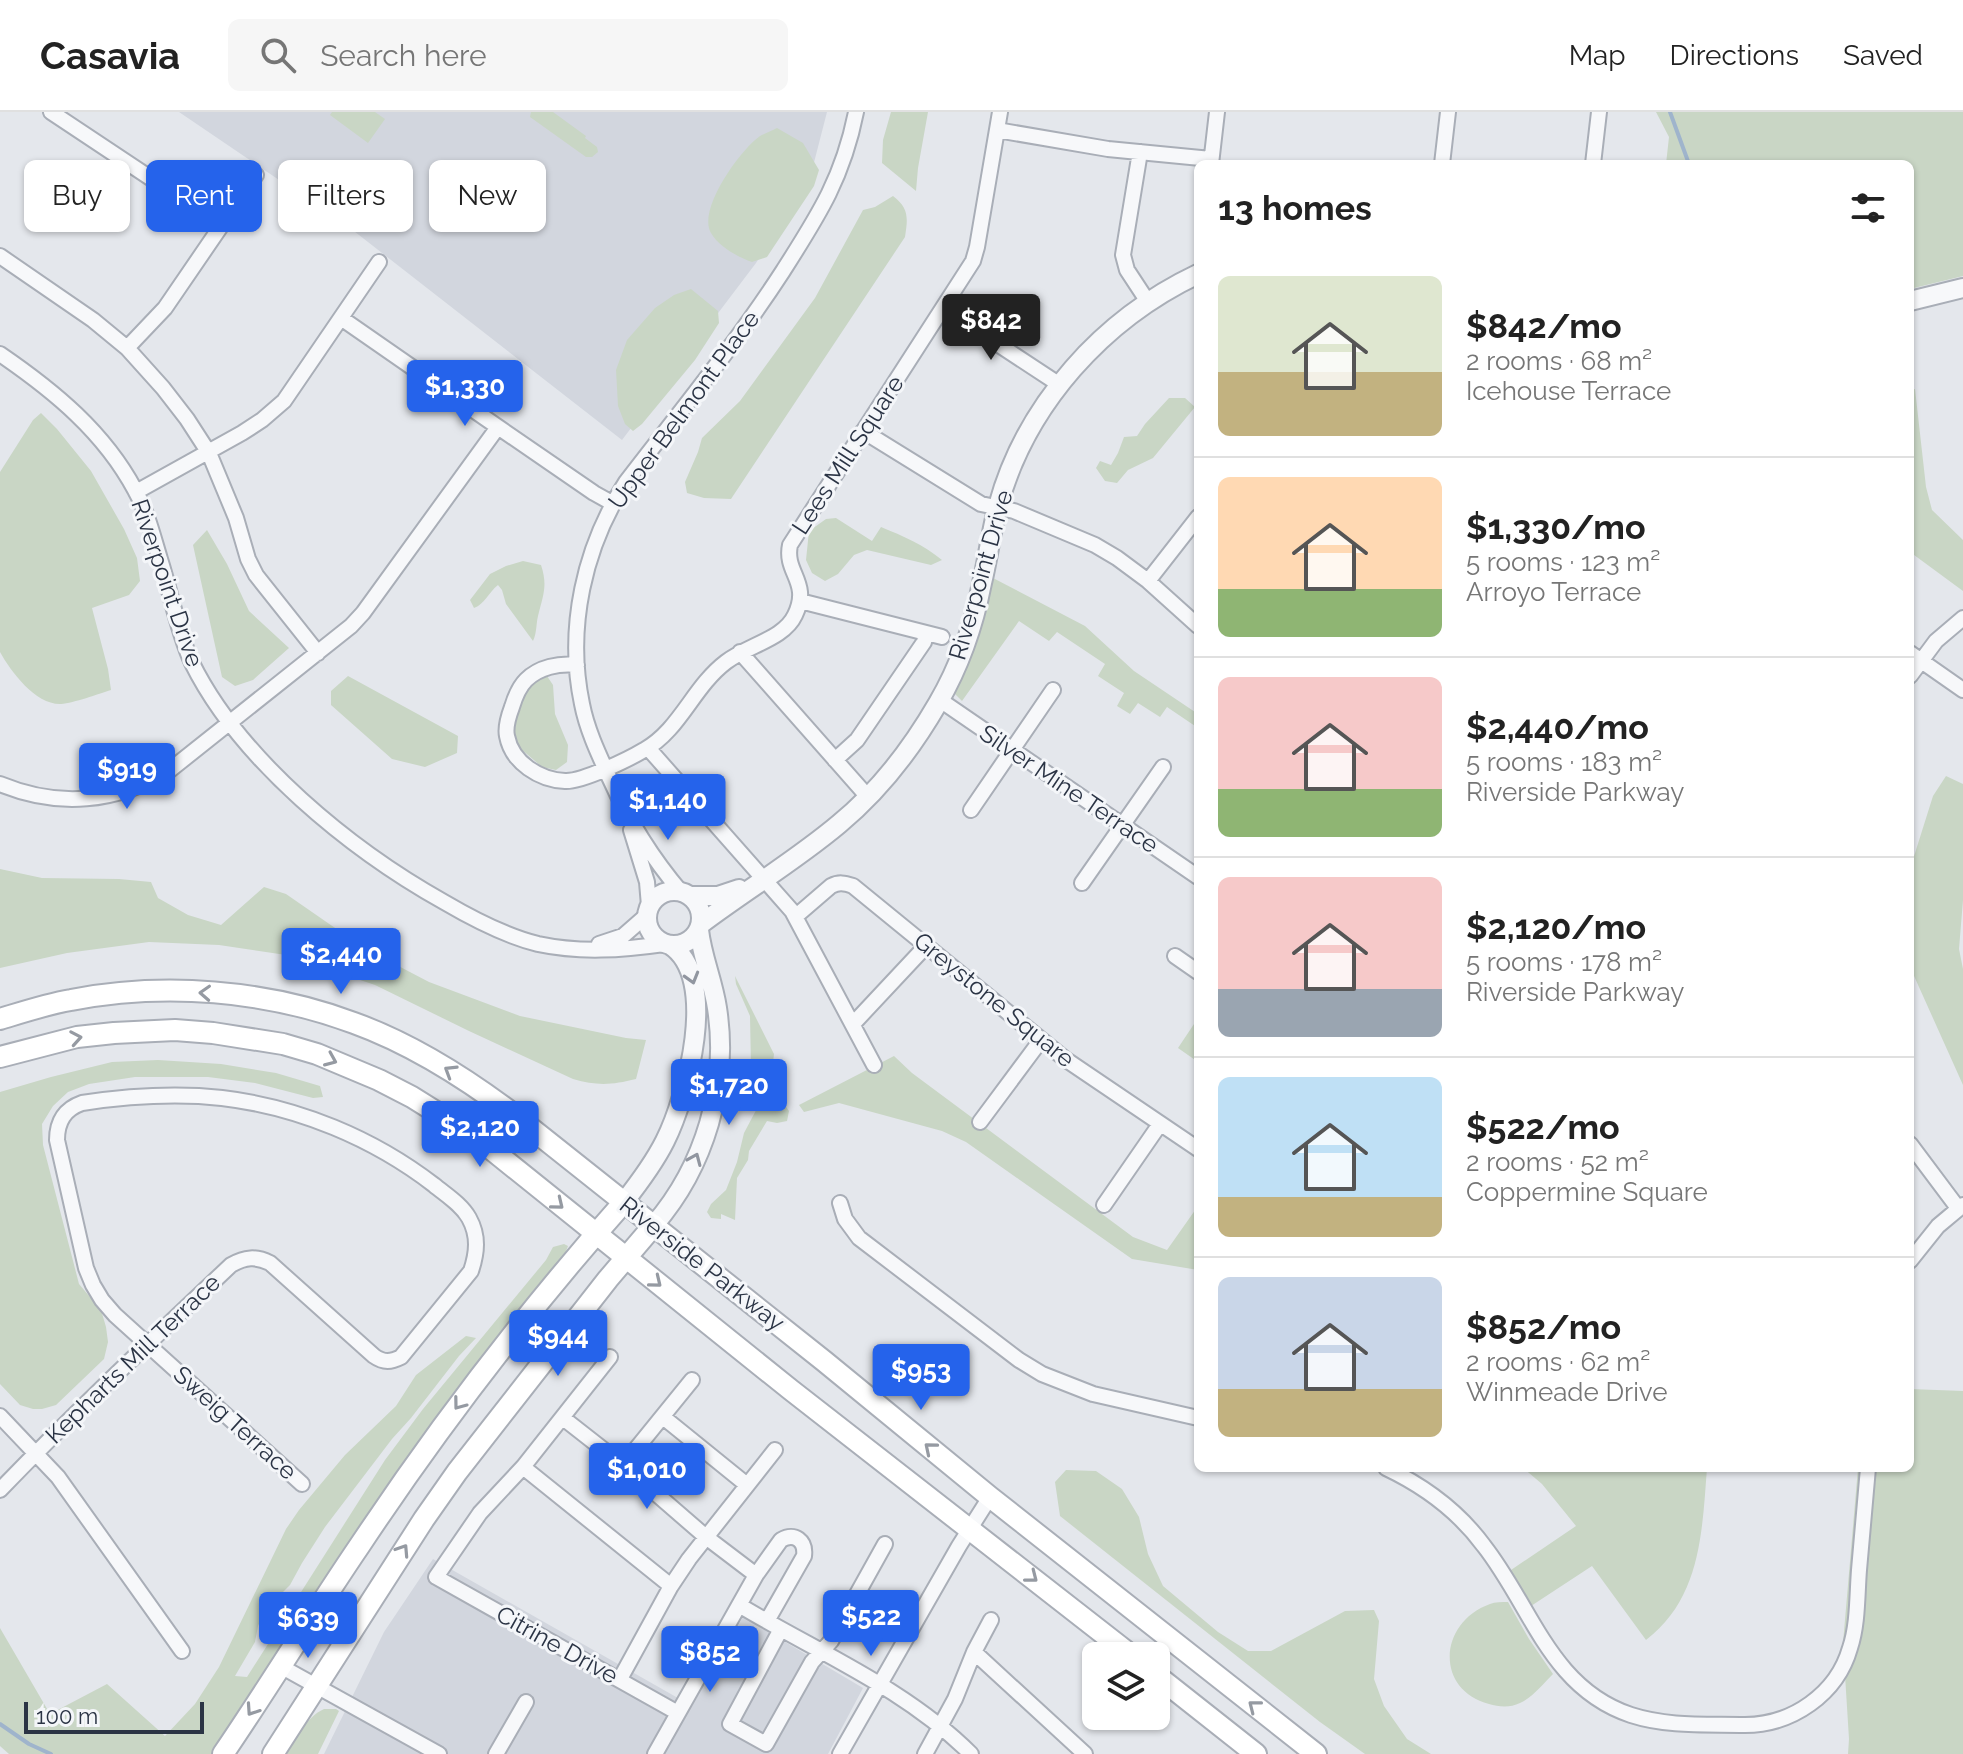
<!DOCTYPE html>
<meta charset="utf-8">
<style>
body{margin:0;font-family:Raleway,sans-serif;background:#f6f6f6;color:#222;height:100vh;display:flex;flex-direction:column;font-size:30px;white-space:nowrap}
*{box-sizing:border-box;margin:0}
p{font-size:26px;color:#767676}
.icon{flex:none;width:44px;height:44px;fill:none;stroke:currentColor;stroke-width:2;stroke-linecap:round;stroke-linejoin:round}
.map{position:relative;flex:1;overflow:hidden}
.panel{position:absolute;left:1194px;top:48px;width:720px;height:1312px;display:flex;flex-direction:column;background:#fff;border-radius:12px;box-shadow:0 2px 6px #0004}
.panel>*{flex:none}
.banner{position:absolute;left:24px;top:48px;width:760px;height:72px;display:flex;gap:16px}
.fabs{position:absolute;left:1082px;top:1530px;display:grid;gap:16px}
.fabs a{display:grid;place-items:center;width:88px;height:88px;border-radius:12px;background:#fff;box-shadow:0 2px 6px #0004;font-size:40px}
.scale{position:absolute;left:24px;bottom:20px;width:180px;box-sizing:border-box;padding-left:8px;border:4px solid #2b3445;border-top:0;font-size:22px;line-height:28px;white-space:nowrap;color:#2b3445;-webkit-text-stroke:6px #f4f6f9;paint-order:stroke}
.price{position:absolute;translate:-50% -68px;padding:0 18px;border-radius:8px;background:#2563eb;color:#fff;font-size:26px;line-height:52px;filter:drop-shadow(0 2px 4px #0008)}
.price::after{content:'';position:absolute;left:50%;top:48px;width:24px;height:18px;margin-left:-12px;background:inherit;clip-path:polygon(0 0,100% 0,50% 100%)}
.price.active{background:#222;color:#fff}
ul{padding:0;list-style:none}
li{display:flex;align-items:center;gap:24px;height:200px;padding:0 24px}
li+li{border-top:2px solid #e0e0e0}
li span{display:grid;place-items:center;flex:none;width:224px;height:160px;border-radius:12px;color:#555}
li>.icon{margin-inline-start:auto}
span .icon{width:96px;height:96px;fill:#fffc;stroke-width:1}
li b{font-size:34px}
h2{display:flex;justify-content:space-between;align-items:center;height:96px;padding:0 24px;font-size:34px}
.chip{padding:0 28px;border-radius:12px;background:#fff;box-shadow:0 2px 6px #0004;font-size:28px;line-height:72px}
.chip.active{background:#2563eb;color:#fff}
header{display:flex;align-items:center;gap:48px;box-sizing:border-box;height:112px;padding:0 40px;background:#fff;border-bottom:2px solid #e0e0e0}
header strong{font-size:38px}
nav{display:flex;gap:44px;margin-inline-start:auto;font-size:28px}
.search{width:560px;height:72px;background:#f6f6f6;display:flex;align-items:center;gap:20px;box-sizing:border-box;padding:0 28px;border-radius:12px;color:#767676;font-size:30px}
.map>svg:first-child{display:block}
.built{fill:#d2d6de}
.green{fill:#c9d6c5}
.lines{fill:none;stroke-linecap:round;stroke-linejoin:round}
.stream{stroke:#9fb4cc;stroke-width:4}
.minor-casing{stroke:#a9aeb7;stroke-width:18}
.tertiary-casing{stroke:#a9aeb7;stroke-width:22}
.secondary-casing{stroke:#a9aeb7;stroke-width:24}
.minor{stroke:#f7f8fa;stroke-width:14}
.tertiary{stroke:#f7f8fa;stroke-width:18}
.secondary{stroke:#fff;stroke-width:20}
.oneway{stroke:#9196a0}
.oneway2{stroke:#959aa2}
.labels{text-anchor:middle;stroke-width:6;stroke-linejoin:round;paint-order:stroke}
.street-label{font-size:24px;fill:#2b3445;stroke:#f4f6f9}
</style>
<header>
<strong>Casavia</strong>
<div class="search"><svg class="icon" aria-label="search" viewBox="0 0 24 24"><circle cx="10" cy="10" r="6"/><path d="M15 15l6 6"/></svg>Search here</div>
<nav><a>Map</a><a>Directions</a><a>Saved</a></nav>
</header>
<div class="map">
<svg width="1963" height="1642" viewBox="0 0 1963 1642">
<rect width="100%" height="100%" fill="#e4e7ec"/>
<path class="built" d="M179 0H827L810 66 756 151 622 328 350 116Z
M433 1447 692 1594 743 1505 863 1576 828 1642H324L384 1520Z"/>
<path class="green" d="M332 0H375L385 7 368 31 330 3Z
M531 0H553L586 24 585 26 597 35 598 40 592 45H586L530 5Z
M891 0H928L918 56 916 79 882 51 883 28Z
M1656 0H1963V164L1910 177V52H1666L1669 25Z
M777 16 803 31 819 58 814 74 767 145 752 150C738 145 719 135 711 121 697 98 740 38 760 24 765 21 772 19 777 16Z
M893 84C909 96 908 106 905 125L731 387 704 386 687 381 685 370 698 340 702 326 740 289 815 186 863 98 875 95Z
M691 177 718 199 719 211 695 248 642 312 633 319 625 312 618 294 616 258 627 228 655 196 674 183Z
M1915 277 1926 375 1932 398 1963 428V479L1910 440V278Z
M1169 286H1185L1195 295 1153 346 1128 358 1117 371 1105 369 1096 356 1100 349 1111 353 1118 341 1124 325 1137 324 1145 312Z
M41 301 57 317 91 359 124 417 137 446 140 469 129 483 92 496 108 557 111 578C98 582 74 591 61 592 36 593 11 560 0 540V360L33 308Z
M836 406 872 429 881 415C903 424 924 433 942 448L931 453 867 438 854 443 838 462 825 469 812 461 806 448 809 419 826 407Z
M207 418 227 452 249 499 289 536 253 568 235 574 222 565 193 433Z
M523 449 541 453C548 474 543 483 538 504 536 512 537 520 533 529L506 492 502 478 498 473C488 481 485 492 474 496L470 488 490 462 506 454Z
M993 466 1085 514 1134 559 1198 602V616L1167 595 1160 605 1138 591 1130 602 1117 594 1124 581 1098 564 1105 552 1057 520 1049 529 1019 509 962 589 954 581 979 520Z
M348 564 458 624 457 641 425 655 392 647 331 593V579Z
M547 564 553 573 555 602 568 633 567 650 556 658 542 655 514 631 512 614 521 589 533 570Z
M1946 664 1963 672V788L1959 837 1963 857V973L1910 855V757L1933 684Z
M0 757 42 766 119 767 151 770 158 786 188 803 221 813 264 775 286 782 364 836 429 870 520 904 626 926 646 928 636 967C612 973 597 974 573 967L469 919 375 873 286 843 219 833 149 830 67 841 0 856Z
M735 864 774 942 773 950 753 960 751 955 750 904 736 872Z
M1198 906V950L1178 936Z
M894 944 912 961 1133 1125 1167 1138 1198 1094V1158L1132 1147 966 1030 942 1019 839 991 804 1000 799 993Z
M158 948 221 952 276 961 320 974 323 985 313 986 255 971 208 965H135L89 972 68 980 53 994 42 1012 43 1033 79 1172 101 1198 106 1215 108 1230 104 1247 56 1293 42 1297H33L20 1293 0 1272V980L51 965 112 950Z
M777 974 780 986 789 999 787 1009 777 1011 767 1009 749 1039 748 1048 737 1066 735 1108 721 1102V1107L711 1106 707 1100 711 1092 726 1078 737 1050 744 1021 763 985 771 977Z
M564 1132 568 1134 562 1149 213 1642H9L0 1634V1516L50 1602 107 1572 165 1624 195 1592 219 1555 286 1417 299 1398 345 1343 396 1294 416 1263 466 1224 476 1226 459 1244 411 1306 392 1327 325 1415 302 1451 290 1473 265 1498 258 1514 255 1530 235 1564 247 1565 385 1348 423 1297 546 1148 553 1135Z
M1910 1277 1963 1279V1642H1848L1849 1627 1843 1531 1858 1356H1910Z
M1523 1356H1707C1702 1420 1701 1486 1646 1528L1592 1454 1531 1494 1511 1458 1576 1414 1542 1372Z
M1066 1358 1096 1359 1122 1377 1139 1405 1148 1442 1163 1474 1218 1520 1248 1539H1271L1345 1499 1374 1498 1379 1509 1374 1567 1384 1594 1407 1627 1431 1642H1365L1320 1610 1060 1404 1055 1370Z
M1508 1490 1529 1527 1553 1562C1543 1572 1533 1585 1520 1591 1510 1596 1499 1595 1489 1592 1434 1577 1439 1510 1490 1492 1495 1490 1502 1490 1508 1490Z
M324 1597H336L339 1599 318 1642H287C297 1626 306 1605 324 1597Z"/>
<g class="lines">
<path class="stream" d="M1670 0 1689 52
M0 1612 29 1632 51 1642"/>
<g class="minor-casing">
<path id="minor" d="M51 0 221 113
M997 18 1108 37 1211 47
M1140 40 1123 143 1127 158 1148 190
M1211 52 1217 0
M1442 52 1448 0
M1593 52 1599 0
M0 144 93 208 127 236 163 276 187 307 209 341 236 406 248 447 256 463 318 541
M943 196 1060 273
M341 206 498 315 594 381 612 391
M127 236 165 196 256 63
M0 242C54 279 104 320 135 378 147 399 153 424 160 447 171 481 177 518 192 551 240 648 351 738 444 790 473 807 505 824 538 832 580 841 622 838 664 832
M863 319 981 392 1014 399 1095 433 1117 446 1148 469 1198 514
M136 380 242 321 262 308 284 289 379 150
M1148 469 1198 405
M800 489 942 525
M740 540 868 685
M1910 541 1963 578
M577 553C559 551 539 555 526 568 519 575 515 585 512 595 509 603 505 615 507 624 512 651 540 668 565 669 582 670 629 647 644 638 680 618 693 575 726 550 748 533 784 527 795 503 811 470 784 461 790 433L973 149 977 135 1000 0
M1910 564 1936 529 1963 506
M940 588 1198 765
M648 636 792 799 874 953
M835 648 857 628 924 530 926 521
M0 672C58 696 116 691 170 658L351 514 363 501 498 315
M971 698 1053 578
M631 718 647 770 649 794
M1082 771 1163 655
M681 780C652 746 628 707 610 667 599 643 587 618 582 592 566 516 584 435 626 370 679 301 735 233 783 159 818 104 843 66 856 0
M795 805 831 774C839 770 844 771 853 774L1065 947 1198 1037
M599 832 623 824 647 803
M1175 844 1198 860
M853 912 926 834
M980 1010 1041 928
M1910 1032 1958 1096
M840 1091 845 1107 859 1126 1019 1248 1042 1262 1093 1282 1198 1306
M1104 1093 1160 1012
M1910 1149 1938 1114 1963 1093
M610 1245 523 1355 480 1401 436 1465 678 1601
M0 1304 58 1365 182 1539
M663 1305 747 1373
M563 1306 623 1353 706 1425 756 1463
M623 1353 692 1268
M523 1355 671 1474
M1386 1356C1424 1374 1459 1400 1484 1434 1532 1495 1550 1576 1631 1603 1668 1615 1707 1612 1745 1613 1792 1613 1837 1582 1850 1536 1858 1512 1857 1484 1859 1458 1862 1424 1865 1390 1868 1356
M0 1378C75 1300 153 1227 231 1153 245 1145 256 1144 270 1151L374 1244C384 1251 391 1250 401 1245L471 1159C477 1141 479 1124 469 1106 461 1092 446 1083 434 1073 373 1026 298 995 222 986 175 981 129 984 82 991 65 997 57 1009 57 1028L86 1156 93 1173 102 1188 115 1203 302 1372
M739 1493C817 1540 905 1576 971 1642
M781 1517 730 1612 766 1632 812 1550 831 1529 885 1432
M974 1540 1085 1642
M282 1555 439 1642
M620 1567 671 1474 689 1447 775 1338
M496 1642 526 1590
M655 1642 756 1463 781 1428C795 1420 806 1429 804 1444L767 1509
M840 1642 959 1434 990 1385
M925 1642 955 1587 974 1540 991 1508"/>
</g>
<g class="tertiary-casing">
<path id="tertiary" d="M1910 189 1963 176
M647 806a27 27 0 1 1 54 0a27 27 0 1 1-54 0Z
M690 784H718L739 777
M701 812C746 778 795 749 839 712 879 679 912 636 938 591 959 555 974 512 982 471 988 446 991 420 998 394 1026 292 1103 207 1198 162
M624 1090C639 1071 654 1051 665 1029 687 985 720 865 670 833
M654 1113C705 1054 729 973 717 896 713 869 702 845 699 818"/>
</g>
<g class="secondary-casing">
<path id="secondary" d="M0 907C23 900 47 892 71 888 164 870 266 878 354 911 412 932 464 965 513 1002L824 1249 990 1385 1316 1642
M0 945 77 925 114 921 175 918 213 921 283 932 317 942 379 968 412 985 476 1025 791 1278 1132 1544
M1156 1563 1256 1642
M223 1642C270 1573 313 1502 360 1433 440 1313 528 1198 624 1090
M273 1642 424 1407 457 1360 608 1167 654 1113"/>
</g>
<use href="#minor" class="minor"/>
<use href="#tertiary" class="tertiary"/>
<use href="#secondary" class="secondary"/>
</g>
<defs><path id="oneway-chevron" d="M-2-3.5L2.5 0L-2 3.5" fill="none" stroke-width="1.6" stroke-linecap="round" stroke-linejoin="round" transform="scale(2)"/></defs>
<g class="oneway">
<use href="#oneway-chevron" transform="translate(692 866) rotate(74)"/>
<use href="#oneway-chevron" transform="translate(695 1047) rotate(-67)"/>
</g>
<g class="oneway2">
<use href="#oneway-chevron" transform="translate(205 881) rotate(-177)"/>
<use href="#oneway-chevron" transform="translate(76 926) rotate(-10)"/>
<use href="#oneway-chevron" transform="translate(331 948) rotate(23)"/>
<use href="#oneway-chevron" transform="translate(450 959) rotate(-148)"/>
<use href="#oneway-chevron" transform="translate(558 1092) rotate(39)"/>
<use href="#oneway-chevron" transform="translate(656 1170) rotate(39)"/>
<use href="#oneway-chevron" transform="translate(459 1292) rotate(127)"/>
<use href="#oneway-chevron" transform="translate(930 1336) rotate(-140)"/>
<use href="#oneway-chevron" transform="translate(403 1438) rotate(-57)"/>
<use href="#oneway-chevron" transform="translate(1032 1465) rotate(38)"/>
<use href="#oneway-chevron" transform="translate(1254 1594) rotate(-142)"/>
<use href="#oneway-chevron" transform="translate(252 1598) rotate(124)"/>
</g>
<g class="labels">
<g class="street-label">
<text transform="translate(684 298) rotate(-54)" y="8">Upper Belmont Place</text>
<text transform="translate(848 343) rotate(-57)" y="8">Lees Mill Square</text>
<text transform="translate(981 463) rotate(-74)" y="8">Riverpoint Drive</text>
<text transform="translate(167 471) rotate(71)" y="8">Riverpoint Drive</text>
<text transform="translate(1069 677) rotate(34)" y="8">Silver Mine Terrace</text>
<text transform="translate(994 888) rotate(39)" y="8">Greystone Square</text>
<text transform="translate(702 1152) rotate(38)" y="8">Riverside Parkway</text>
<text transform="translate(133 1247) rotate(-44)" y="8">Kepharts Mill Terrace</text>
<text transform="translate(235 1311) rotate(42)" y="8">Sweig Terrace</text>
<text transform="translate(557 1533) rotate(29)" y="8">Citrine Drive</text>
</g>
</g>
</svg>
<div class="fabs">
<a><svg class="icon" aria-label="layers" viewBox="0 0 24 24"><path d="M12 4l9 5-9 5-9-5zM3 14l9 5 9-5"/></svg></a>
</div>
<div class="scale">100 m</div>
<b class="price active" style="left:991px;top:250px">$842</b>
<b class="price" style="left:465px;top:316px">$1,330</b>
<b class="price" style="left:127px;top:699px">$919</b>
<b class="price" style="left:668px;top:730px">$1,140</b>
<b class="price" style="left:341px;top:884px">$2,440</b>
<b class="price" style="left:729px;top:1015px">$1,720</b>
<b class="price" style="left:480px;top:1057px">$2,120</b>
<b class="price" style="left:558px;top:1266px">$944</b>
<b class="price" style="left:921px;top:1300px">$953</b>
<b class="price" style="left:647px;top:1399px">$1,010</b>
<b class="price" style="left:871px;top:1546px">$522</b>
<b class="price" style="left:308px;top:1548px">$639</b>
<b class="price" style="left:710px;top:1582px">$852</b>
<div class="banner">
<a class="chip">Buy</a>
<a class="chip active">Rent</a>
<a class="chip">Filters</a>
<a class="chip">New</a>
</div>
<section class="panel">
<h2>13 homes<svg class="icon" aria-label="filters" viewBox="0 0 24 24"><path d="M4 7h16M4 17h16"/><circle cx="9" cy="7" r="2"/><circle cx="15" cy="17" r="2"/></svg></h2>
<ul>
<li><span style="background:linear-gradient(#dfe7d0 60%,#c2b280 0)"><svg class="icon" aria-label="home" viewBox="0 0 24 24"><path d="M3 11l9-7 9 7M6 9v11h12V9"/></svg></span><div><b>$842/mo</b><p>2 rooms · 68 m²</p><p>Icehouse Terrace</p></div></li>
<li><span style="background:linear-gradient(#ffd9b3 70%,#8fb573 0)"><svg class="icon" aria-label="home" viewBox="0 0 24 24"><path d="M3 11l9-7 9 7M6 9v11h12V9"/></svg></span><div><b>$1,330/mo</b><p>5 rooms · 123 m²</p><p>Arroyo Terrace</p></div></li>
<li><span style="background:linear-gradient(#f6c9c9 70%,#8fb573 0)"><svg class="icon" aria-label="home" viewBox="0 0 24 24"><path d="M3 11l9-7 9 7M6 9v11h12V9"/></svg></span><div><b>$2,440/mo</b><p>5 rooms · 183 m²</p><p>Riverside Parkway</p></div></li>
<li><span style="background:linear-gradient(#f6c9c9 70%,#9aa5b1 0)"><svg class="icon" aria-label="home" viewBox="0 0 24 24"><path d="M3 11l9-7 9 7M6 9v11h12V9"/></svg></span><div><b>$2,120/mo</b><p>5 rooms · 178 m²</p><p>Riverside Parkway</p></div></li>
<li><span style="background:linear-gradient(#bfe0f5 75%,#c2b280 0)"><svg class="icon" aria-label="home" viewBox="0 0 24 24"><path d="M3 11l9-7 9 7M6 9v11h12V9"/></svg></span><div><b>$522/mo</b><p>2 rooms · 52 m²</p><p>Coppermine Square</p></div></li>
<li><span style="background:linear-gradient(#c9d6e8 70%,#c2b280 0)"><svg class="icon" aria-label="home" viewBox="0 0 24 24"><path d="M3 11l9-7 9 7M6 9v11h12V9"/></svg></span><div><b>$852/mo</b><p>2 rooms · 62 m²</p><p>Winmeade Drive</p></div></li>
</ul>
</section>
</div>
